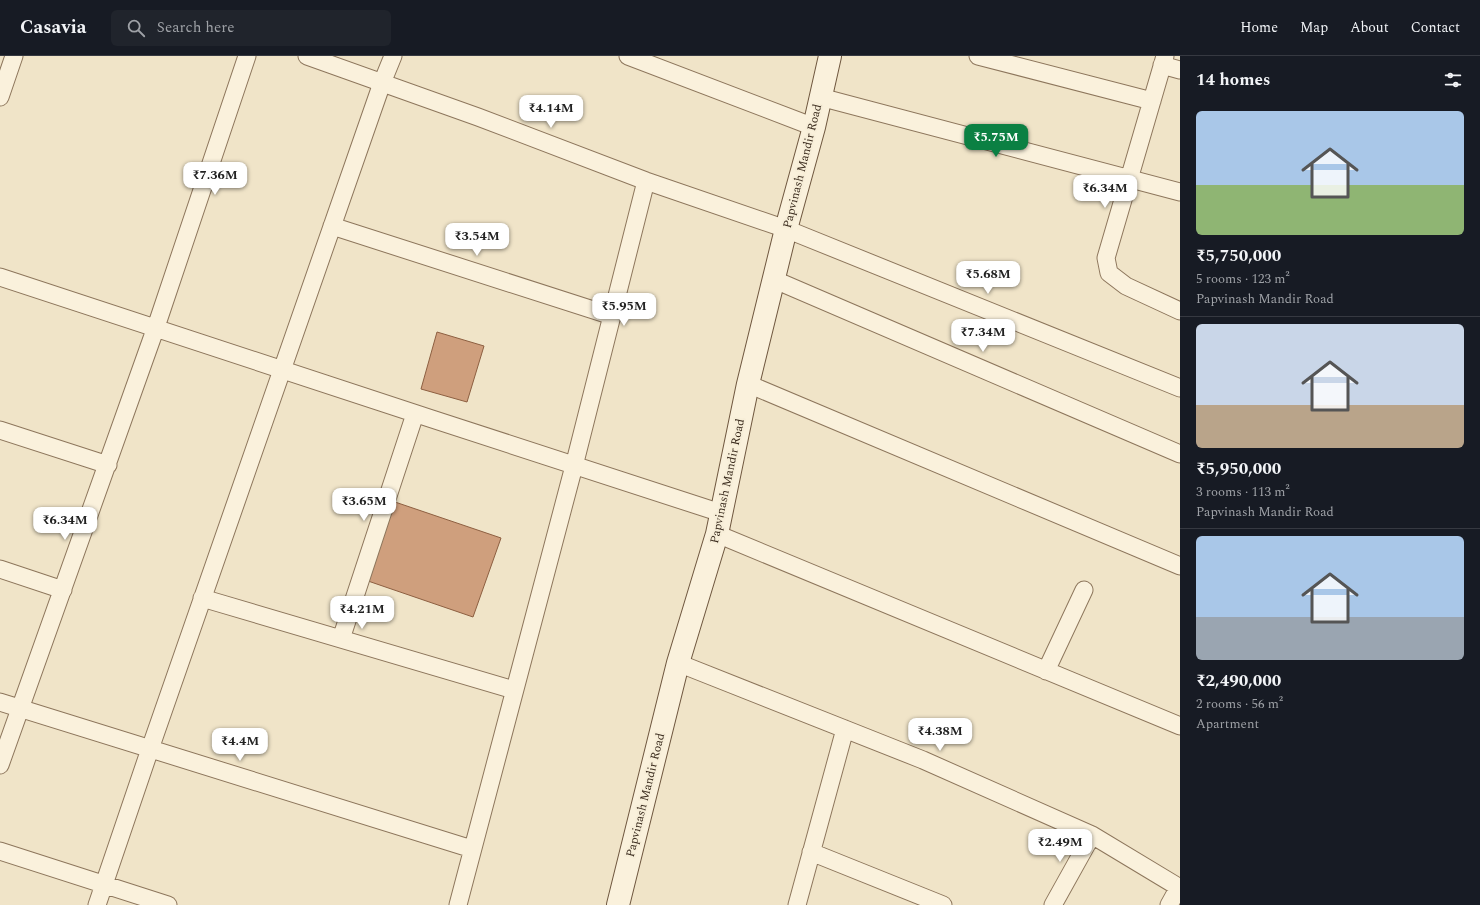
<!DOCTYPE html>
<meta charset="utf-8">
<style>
body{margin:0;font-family:Spectral,serif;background:#20242c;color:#f1f3f6;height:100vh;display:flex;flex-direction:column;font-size:15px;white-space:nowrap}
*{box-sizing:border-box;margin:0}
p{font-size:13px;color:#9ea1a6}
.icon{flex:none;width:22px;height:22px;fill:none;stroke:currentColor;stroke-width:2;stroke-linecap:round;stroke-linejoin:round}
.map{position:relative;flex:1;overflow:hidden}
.side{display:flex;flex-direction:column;background:#171b24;width:300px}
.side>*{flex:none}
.price{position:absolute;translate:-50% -34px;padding:0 9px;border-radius:8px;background:#fff;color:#222;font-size:13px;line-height:26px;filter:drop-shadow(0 1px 2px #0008)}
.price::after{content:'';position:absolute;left:50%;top:24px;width:12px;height:9px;margin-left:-6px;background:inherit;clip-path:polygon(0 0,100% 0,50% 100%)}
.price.current{background:#0b8043;color:#fff}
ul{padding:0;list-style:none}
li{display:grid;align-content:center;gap:8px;height:212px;padding:0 16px}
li+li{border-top:1px solid #363941}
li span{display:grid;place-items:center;height:124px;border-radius:6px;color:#555}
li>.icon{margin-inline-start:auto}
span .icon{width:72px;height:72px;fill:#fffc;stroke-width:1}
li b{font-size:17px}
h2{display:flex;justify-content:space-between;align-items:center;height:48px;padding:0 16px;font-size:17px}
header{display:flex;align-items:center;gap:24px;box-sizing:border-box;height:56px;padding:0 20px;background:#171b24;border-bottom:1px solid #363941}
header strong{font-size:19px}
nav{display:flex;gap:22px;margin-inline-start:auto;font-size:14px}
.search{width:280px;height:36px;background:#20242c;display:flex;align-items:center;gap:10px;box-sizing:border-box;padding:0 14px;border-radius:6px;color:#9ea1a6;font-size:15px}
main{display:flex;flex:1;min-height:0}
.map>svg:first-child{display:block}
.building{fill:#cf9f7d;stroke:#8d5f41}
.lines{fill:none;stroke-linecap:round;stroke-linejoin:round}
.street-casing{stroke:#8d765c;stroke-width:19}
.secondary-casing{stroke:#6f573f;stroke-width:24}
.street{stroke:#faf1dc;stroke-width:17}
.secondary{stroke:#faf1dc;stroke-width:22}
.labels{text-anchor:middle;stroke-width:4;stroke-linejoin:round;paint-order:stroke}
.street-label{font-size:12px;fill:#3d2e20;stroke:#f7eed8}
</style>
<header>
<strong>Casavia</strong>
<div class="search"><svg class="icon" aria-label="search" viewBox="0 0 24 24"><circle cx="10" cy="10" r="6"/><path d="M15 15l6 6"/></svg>Search here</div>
<nav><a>Home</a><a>Map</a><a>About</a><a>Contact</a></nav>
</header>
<main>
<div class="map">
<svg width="1180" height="849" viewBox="0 0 1180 849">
<rect width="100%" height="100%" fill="#f0e4c8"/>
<path class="building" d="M437 276 484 290 467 346 421 333Z
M395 446 501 482 473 561 368 525Z"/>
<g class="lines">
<g class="street-casing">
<path id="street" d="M307 0 478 61 646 125 786 173 1180 332
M628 0 814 71
M978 0 1152 45
M1165 0 1106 202 1109 217 1126 230 1180 255
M1162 9 1180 14
M0 41 14 0
M820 41 1180 136
M332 170 612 260
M0 221C241 299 480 380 721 457
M775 224 1180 398
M748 328 1180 510
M0 374 108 409
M717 478 1180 670
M0 513 63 534
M202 542 514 634
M341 583 415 358
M678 607 923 704 1092 779 1180 832
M1046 615 1084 534
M0 646 472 793
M0 709 156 271 247 0
M0 795 168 849
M811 796 943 849
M97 849 150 693 382 27 393 0
M458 849 574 410 646 125
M797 849 845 673
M1053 849 1092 779
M1169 849 1179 831"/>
</g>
<g class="secondary-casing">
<path id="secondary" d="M618 849 678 607 717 478 748 328 786 173 814 71 830 0"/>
</g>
<use href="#street" class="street"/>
<use href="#secondary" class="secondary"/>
</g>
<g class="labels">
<g class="street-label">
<text transform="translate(802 110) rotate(-76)" y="4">Papvinash Mandir Road</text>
<text transform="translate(727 425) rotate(-78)" y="4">Papvinash Mandir Road</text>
<text transform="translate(645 739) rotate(-76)" y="4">Papvinash Mandir Road</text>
</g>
</g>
</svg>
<b class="price" style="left:551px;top:73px">₹4.14M</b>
<b class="price current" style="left:996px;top:102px">₹5.75M</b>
<b class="price" style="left:215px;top:140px">₹7.36M</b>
<b class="price" style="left:1105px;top:153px">₹6.34M</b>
<b class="price" style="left:477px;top:201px">₹3.54M</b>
<b class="price" style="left:988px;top:239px">₹5.68M</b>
<b class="price" style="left:624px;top:271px">₹5.95M</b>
<b class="price" style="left:983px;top:297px">₹7.34M</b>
<b class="price" style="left:364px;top:466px">₹3.65M</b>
<b class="price" style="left:65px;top:485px">₹6.34M</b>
<b class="price" style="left:362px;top:574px">₹4.21M</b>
<b class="price" style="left:940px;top:696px">₹4.38M</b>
<b class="price" style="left:240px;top:706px">₹4.4M</b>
<b class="price" style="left:1060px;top:807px">₹2.49M</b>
</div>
<section class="side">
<h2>14 homes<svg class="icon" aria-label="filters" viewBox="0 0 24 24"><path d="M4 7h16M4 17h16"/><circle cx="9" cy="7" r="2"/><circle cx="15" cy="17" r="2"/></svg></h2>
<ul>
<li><span style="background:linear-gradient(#a9c7e8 60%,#8fb573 0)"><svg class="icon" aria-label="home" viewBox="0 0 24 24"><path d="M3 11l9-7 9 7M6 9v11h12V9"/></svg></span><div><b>₹5,750,000</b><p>5 rooms · 123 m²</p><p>Papvinash Mandir Road</p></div></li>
<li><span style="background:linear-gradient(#c9d6e8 65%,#b9a48a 0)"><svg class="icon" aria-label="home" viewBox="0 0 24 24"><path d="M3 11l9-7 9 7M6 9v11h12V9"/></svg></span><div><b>₹5,950,000</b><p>3 rooms · 113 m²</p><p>Papvinash Mandir Road</p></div></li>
<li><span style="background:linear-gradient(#a9c7e8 65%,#9aa5b1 0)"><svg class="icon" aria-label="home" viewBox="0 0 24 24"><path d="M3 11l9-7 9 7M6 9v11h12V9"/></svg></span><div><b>₹2,490,000</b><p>2 rooms · 56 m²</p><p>Apartment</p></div></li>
</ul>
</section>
</main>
